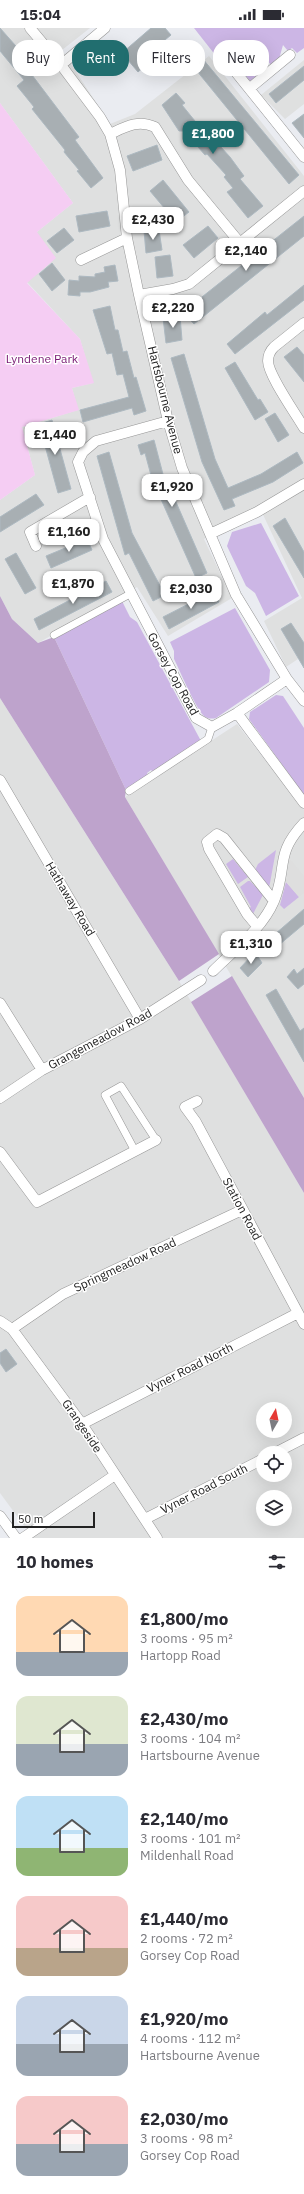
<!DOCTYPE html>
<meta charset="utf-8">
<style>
body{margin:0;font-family:"IBM Plex Sans",sans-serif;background:#f2f2f3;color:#2b2b33;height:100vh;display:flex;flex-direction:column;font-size:15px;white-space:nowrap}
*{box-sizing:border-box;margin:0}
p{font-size:13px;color:#7c7c81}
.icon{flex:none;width:22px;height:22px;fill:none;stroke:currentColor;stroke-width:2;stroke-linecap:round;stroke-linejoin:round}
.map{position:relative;height:1510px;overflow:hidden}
.side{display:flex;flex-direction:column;background:#fff;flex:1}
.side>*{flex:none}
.top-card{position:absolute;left:12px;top:12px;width:280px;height:36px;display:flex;gap:8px}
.needle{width:26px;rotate:9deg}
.fabs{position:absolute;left:256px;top:1374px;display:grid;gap:8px}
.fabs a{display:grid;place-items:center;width:36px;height:36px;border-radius:50%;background:#fff;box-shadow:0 4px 16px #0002;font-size:20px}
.scale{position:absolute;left:12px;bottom:10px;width:83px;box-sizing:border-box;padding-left:4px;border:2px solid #222;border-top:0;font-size:11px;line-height:14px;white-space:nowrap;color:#222;-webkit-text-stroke:3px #fff;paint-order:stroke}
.price{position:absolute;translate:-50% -34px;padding:0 9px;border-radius:8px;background:#fff;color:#222;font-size:13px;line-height:26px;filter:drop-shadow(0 1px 2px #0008)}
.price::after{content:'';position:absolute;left:50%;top:24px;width:12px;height:9px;margin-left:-6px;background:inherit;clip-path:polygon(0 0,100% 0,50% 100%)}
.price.on{background:#216e6f;color:#fff}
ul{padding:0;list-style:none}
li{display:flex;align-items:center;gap:12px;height:100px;padding:0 16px}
li span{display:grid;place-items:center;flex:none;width:112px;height:80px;border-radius:12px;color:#555}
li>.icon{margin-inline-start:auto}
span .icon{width:48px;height:48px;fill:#fffc;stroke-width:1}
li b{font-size:17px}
h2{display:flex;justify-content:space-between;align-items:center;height:48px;padding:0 16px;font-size:17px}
.pill{padding:0 14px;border-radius:16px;background:#fff;box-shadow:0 4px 16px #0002;font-size:14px;line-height:36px}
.pill.on{background:#216e6f;color:#fff}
.status{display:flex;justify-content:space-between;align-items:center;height:28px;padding:0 20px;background:#fff;direction:ltr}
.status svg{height:11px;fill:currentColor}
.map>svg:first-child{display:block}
.residential{fill:#dfe0e0;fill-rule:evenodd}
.grass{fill:#ccb6e5}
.forest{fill:#bea3cc}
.park{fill:#f5cdf3}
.parking{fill:#dedede}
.building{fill:#a8afb3;stroke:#adb9c1}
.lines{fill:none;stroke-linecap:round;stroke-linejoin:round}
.pedestrian-casing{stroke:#969696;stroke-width:8}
.minor-casing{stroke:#969696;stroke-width:11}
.pedestrian{stroke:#fff;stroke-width:7}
.minor{stroke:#fff;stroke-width:10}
.labels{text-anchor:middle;stroke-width:3;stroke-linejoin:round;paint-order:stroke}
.park-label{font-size:12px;fill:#781873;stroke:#fff}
.street-label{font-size:12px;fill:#222;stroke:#fff}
</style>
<div class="status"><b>15:04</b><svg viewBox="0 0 49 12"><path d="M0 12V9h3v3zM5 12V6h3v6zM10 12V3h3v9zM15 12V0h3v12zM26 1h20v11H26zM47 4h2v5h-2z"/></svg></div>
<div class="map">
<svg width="304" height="1510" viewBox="0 0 304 1510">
<rect width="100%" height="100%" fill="#eaecf1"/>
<path class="residential" d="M0 0H90L62 22 110 96 135 86 209 28 304 148V627L286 639 264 593 302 570 259 478 204 511 232 570 168 608 137 559 38 615 12 591 0 568V472L35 447 22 399 78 382 72 360 93 355 80 311 27 254 37 204 73 175 0 75Z
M304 32V76L285 91 261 67Z
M0 670 179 953 304 1165V1510H33L0 1465ZM263 1381H285V1403H263ZM263 1425H285V1447H263ZM263 1469H285V1491H263Z
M237 696 304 782V1070L125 769Z"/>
<path class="grass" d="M194 0H304V20L297 25 292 20 288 23 283 17 279 31 271 37 266 31 251 43 256 49 250 53 224 22 216 28Z
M261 495 299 568 266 588 255 565 246 558 227 518 232 504Z
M122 573 130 589 137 594 201 713 154 745 151 742 147 745 149 748 138 753 126 762 54 609Z
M235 580 270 642 269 654 216 690C212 691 208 691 204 688 196 681 180 643 174 631V623L170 614Z
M276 667 283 668 304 700V767L249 691 250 684Z
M276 822 270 855 269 859 255 842 258 836Z
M233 831 248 849 238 856 226 836Z
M248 853H250L259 862 262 860 264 865 253 886 248 881 251 879 240 859Z
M286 854 299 869 284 881 280 877Z"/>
<path class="forest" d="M0 568 12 591 38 615 54 609 126 762 125 769 219 926 179 953 0 670Z
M232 948 304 1070V1165L191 974Z"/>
<path class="park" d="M0 75 73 175 37 204 56 230 27 255 80 311 94 355 72 360 79 382 22 399 35 447 0 472Z"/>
<path class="parking" d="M289 832H291L304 848V865L299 869 286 854Z"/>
<path class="building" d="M0 0 31 35 26 39 79 109 75 112 103 150 91 160 77 143 79 142 64 124 65 122 32 81 34 79 17 58 24 52 0 23Z
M151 0H165L171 7 148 26 153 31 138 44 122 25Z
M188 13 299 147 289 156 201 48 189 32 186 34 179 24Z
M304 38V52L276 75 269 66Z
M176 65 185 75 182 77 208 109 210 107 230 129 244 148 240 151 263 178 248 190 227 164 233 160 224 149 226 147 207 126 205 127 184 103H179L162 77Z
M304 86V110L292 95Z
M157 117 162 132 133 143 127 128Z
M163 152 189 184 176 194 150 163Z
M107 183 110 198 79 204 76 188Z
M304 188V208L194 296 183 284Z
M208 198 218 210 194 230 183 217Z
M64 200 74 212 57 225 47 213Z
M159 202 162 222 146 225 144 203Z
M170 227 173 248 157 250 155 229Z
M52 235 65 252 52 263 39 246Z
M115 237 118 253 108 254 109 259 90 264H80V268L68 267 69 252 79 253V248L95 249V246L105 244 104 239Z
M304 257V272L235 326 227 316 265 284 267 287Z
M110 278 115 302H118L123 324 127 323 134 350 136 349 146 383 134 387 132 380 83 394 80 382 129 369 123 346 117 347 112 325 107 326 93 282Z
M180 288 182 312 166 315 163 290Z
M297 319 304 327V354L284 329Z
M184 326 215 431 228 460 261 446 297 424 303 435 273 454 232 471 235 478 224 482 202 434 171 330Z
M235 334 258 372 260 371 268 384 255 392 225 340Z
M275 385 289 407 278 414 265 391Z
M52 392 71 461 58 465 39 396Z
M154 412 164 450 166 449 170 458H169L207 545 196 550 152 451 145 425 141 427 138 417Z
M109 424 132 505 165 567 153 573 129 525 125 527 97 428Z
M36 466 44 477 0 504V489Z
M285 490 304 524V550L273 498Z
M87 511 92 522 51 540 46 528Z
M16 525 36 560 25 566 5 531Z
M106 553 112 564 39 602 34 591Z
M214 563 219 574 169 601 163 589Z
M291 595 304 615V640L281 601Z
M304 881V896L267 927 260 919Z
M255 924 262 935 248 949 240 940Z
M304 940V956L298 961 287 949 294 941 297 946Z
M276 961 300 1003 304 1000V1034L266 967Z
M6 1321 17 1336 6 1344 0 1335V1325Z"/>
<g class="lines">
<g class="pedestrian-casing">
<path id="pedestrian" d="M54 607 130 566
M129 763 208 711 212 699
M135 1123 105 1067 121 1058 156 1112"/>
</g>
<g class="minor-casing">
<path id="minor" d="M30 0 61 37 100 89 110 106 120 142 127 210 139 267 168 393 182 440 236 567 287 651 304 673
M222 27 304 129
M61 37 105 0
M250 60 290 27
M110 106C125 99 138 91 155 99L188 152 240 215
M81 232 127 210
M139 267 173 261 189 256 304 163
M304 295 274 319C270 323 268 327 268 333 268 347 296 386 304 400
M168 393 96 413 83 424 78 434 103 511 196 690 212 699 237 685 287 651
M210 506 257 484 304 456
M36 518 30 504 90 469
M237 685 304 775
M0 752 140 991
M257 898 247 886 209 821 207 814 217 806 224 810 274 873
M213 943C234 922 262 901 274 873 288 839 274 827 304 795
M0 975 42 1042
M0 1070 42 1042 140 991 201 952
M197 1073 185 1079 196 1094 304 1296
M0 1124 37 1174 156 1112
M0 1293 12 1301 82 1396 157 1510
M12 1301 63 1266 242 1182
M82 1396 298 1285
M275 1425 304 1410
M0 1488 16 1510
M145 1491 263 1431
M23 1510 115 1447"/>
</g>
<use href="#pedestrian" class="pedestrian"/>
<use href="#minor" class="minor"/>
</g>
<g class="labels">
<g class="park-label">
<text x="42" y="335">Lyndene Park</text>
</g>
<g class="street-label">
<text transform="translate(165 372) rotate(76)" y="4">Hartsbourne Avenue</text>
<text transform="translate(173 646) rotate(61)" y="4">Gorsey Cop Road</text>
<text transform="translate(70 871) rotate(59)" y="4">Hathaway Road</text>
<text transform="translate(100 1011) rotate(-28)" y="4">Grangemeadow Road</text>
<text transform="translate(242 1181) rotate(62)" y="4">Station Road</text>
<text transform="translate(125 1237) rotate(-25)" y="4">Springmeadow Road</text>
<text transform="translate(190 1340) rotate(-27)" y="4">Vyner Road North</text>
<text transform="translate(82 1398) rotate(56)" y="4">Grangeside</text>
<text transform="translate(204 1461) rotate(-27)" y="4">Vyner Road South</text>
</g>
</g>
</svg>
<div class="fabs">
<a><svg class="needle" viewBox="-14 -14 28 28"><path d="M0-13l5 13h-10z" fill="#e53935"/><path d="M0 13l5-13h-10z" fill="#7c7c81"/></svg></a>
<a><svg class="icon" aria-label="locate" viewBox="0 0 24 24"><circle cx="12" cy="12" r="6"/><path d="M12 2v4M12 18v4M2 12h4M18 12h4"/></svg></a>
<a><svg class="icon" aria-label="layers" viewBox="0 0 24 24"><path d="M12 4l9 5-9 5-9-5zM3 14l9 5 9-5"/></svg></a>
</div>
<div class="scale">50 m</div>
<b class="price on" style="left:213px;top:127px">£1,800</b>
<b class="price" style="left:153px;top:213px">£2,430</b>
<b class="price" style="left:246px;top:244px">£2,140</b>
<b class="price" style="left:173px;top:301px">£2,220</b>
<b class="price" style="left:55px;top:428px">£1,440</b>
<b class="price" style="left:172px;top:480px">£1,920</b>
<b class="price" style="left:69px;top:525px">£1,160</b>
<b class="price" style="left:73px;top:577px">£1,870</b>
<b class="price" style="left:191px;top:582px">£2,030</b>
<b class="price" style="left:251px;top:937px">£1,310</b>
<div class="top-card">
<a class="pill">Buy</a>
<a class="pill on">Rent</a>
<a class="pill">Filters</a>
<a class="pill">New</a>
</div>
</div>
<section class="side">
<h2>10 homes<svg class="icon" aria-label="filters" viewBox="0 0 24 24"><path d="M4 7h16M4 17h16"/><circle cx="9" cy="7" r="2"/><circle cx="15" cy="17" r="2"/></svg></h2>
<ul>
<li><span style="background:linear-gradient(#ffd9b3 70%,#9aa5b1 0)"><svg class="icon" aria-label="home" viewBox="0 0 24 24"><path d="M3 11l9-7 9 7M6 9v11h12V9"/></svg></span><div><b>£1,800/mo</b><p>3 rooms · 95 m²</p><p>Hartopp Road</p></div></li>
<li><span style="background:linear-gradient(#dfe7d0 60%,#9aa5b1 0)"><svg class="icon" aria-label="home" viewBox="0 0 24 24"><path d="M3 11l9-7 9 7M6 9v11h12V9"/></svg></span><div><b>£2,430/mo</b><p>3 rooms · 104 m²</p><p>Hartsbourne Avenue</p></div></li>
<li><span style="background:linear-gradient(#bfe0f5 65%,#8fb573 0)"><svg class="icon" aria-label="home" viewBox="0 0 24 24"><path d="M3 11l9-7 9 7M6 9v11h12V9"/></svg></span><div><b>£2,140/mo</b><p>3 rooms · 101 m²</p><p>Mildenhall Road</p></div></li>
<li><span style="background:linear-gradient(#f6c9c9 65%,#b9a48a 0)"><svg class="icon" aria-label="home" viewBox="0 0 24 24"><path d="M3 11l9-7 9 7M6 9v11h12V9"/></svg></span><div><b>£1,440/mo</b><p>2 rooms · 72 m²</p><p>Gorsey Cop Road</p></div></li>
<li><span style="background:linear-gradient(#c9d6e8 60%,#9aa5b1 0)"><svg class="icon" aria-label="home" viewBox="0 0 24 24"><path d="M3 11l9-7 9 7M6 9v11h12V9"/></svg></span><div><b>£1,920/mo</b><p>4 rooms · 112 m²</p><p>Hartsbourne Avenue</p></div></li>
<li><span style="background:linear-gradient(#f6c9c9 60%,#9aa5b1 0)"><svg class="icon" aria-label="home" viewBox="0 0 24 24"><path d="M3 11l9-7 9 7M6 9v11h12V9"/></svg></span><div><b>£2,030/mo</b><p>3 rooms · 98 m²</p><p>Gorsey Cop Road</p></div></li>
</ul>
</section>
